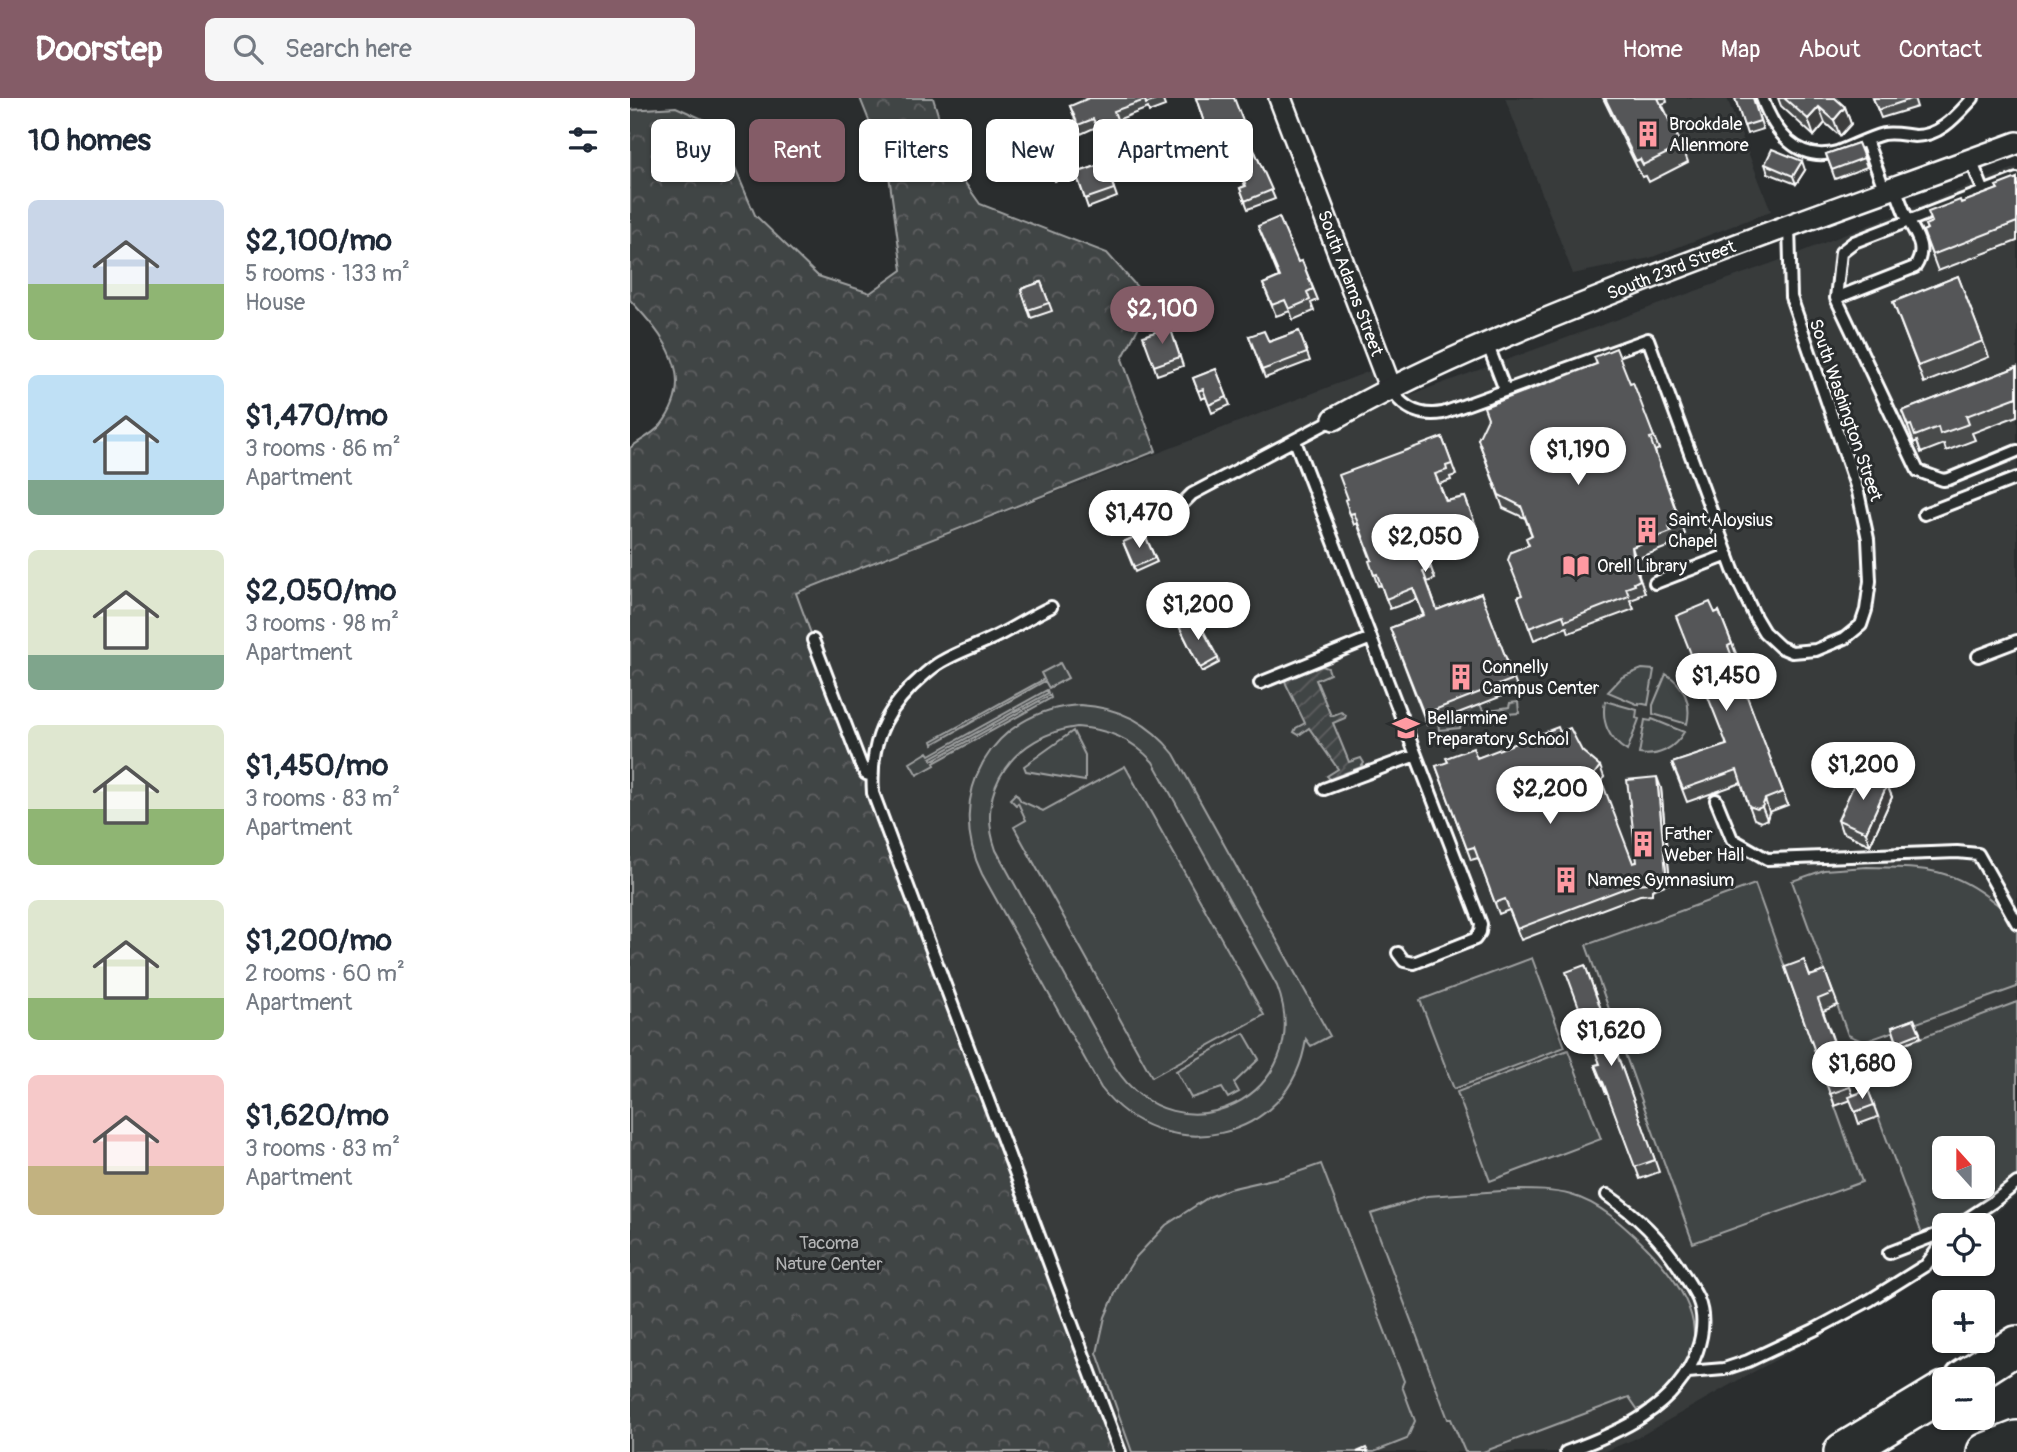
<!DOCTYPE html>
<meta charset="utf-8">
<style>
body{margin:0;font-family:Pangolin,sans-serif;background:#f6f6f7;color:#1f2937;height:100vh;display:flex;flex-direction:column;font-size:26px;white-space:nowrap}
*{box-sizing:border-box;margin:0}
p{font-size:23px;color:#747a83}
.icon{flex:none;width:38px;height:38px;fill:none;stroke:currentColor;stroke-width:2;stroke-linecap:round;stroke-linejoin:round}
.map{position:relative;flex:1;overflow:hidden}
.drawer{display:flex;flex-direction:column;background:#fff;width:630px}
.drawer>*{flex:none}
.hud{position:absolute;left:21px;top:21px;width:665px;height:63px;display:flex;gap:14px}
.needle{width:46px;rotate:339deg}
.controls{position:absolute;left:1302px;top:1038px;display:grid;gap:14px}
.controls a{display:grid;place-items:center;width:63px;height:63px;border-radius:10px;background:#fff;box-shadow:0 2px 5px #0004;font-size:35px}
.price{position:absolute;translate:-50% -60px;padding:0 16px;border-radius:24px;background:#fff;color:#222;font-size:23px;line-height:46px;filter:drop-shadow(0 2px 4px #0008)}
.price::after{content:'';position:absolute;left:50%;top:42px;width:21px;height:16px;margin-left:-10px;background:inherit;clip-path:polygon(0 0,100% 0,50% 100%)}
.price.selected{background:#845c67;color:#fff}
ul{padding:0;list-style:none}
li{display:flex;align-items:center;gap:21px;height:175px;padding:0 28px}
li span{display:grid;place-items:center;flex:none;width:196px;height:140px;border-radius:10px;color:#555}
li>.icon{margin-inline-start:auto}
span .icon{width:84px;height:84px;fill:#fffc;stroke-width:1}
li b{font-size:30px}
h2{display:flex;justify-content:space-between;align-items:center;height:84px;padding:0 28px;font-size:30px}
.tag{padding:0 24px;border-radius:10px;background:#fff;box-shadow:0 2px 5px #0004;font-size:24px;line-height:63px}
.tag.selected{background:#845c67;color:#fff}
header{display:flex;align-items:center;gap:42px;box-sizing:border-box;height:98px;padding:0 35px;background:#845c67;color:#fff}
header strong{font-size:33px}
nav{display:flex;gap:38px;margin-inline-start:auto;font-size:24px}
.search{width:490px;height:63px;background:#f6f6f7;display:flex;align-items:center;gap:18px;box-sizing:border-box;padding:0 24px;border-radius:10px;color:#747a83;font-size:26px}
main{display:flex;flex:1;min-height:0}
.map>svg:first-child{display:block}
.built{fill:#373a3b;fill-rule:evenodd}
.green{fill:#414445;stroke:#a0a2a2;stroke-width:2;fill-rule:evenodd}
.forest{fill:url(#forest-crowns);stroke:#a0a2a2;stroke-width:2}
.garden{fill:url(#garden-furrows);stroke:#a0a2a2;stroke-width:2}
.lines{fill:none;stroke-linecap:round;stroke-linejoin:round}
.lane-casing{stroke:#fff;stroke-width:16}
.street-casing{stroke:#fff;stroke-width:26}
.highway-casing{stroke:#fff;stroke-width:42}
.lane{stroke:#2a2d2e;stroke-width:10}
.street{stroke:#2a2d2e;stroke-width:21}
.highway{stroke:#2a2d2e;stroke-width:37}
.wall{fill:#494b4c;stroke:#fff;stroke-width:2}
.shaded-wall{fill:#3c3d3e;stroke:#fff;stroke-width:2}
.building{fill:#555758;stroke:#fff;stroke-width:2}
.labels{text-anchor:middle;stroke-width:6;stroke-linejoin:round;paint-order:stroke}
.poi-label{font-size:18px;fill:#fff;stroke:#2a2d2e;text-anchor:start}
.street-label{font-size:18px;fill:#fff;stroke:#2a2d2e}
.park-label{font-size:18px;fill:#b3b4b5;stroke:#2a2d2e}
</style>
<header>
<strong>Doorstep</strong>
<div class="search"><svg class="icon" aria-label="search" viewBox="0 0 24 24"><circle cx="10" cy="10" r="6"/><path d="M15 15l6 6"/></svg>Search here</div>
<nav><a>Home</a><a>Map</a><a>About</a><a>Contact</a></nav>
</header>
<main>
<section class="drawer">
<h2>10 homes<svg class="icon" aria-label="filters" viewBox="0 0 24 24"><path d="M4 7h16M4 17h16"/><circle cx="9" cy="7" r="2"/><circle cx="15" cy="17" r="2"/></svg></h2>
<ul>
<li><span style="background:linear-gradient(#c9d6e8 60%,#8fb573 0)"><svg class="icon" aria-label="home" viewBox="0 0 24 24"><path d="M3 11l9-7 9 7M6 9v11h12V9"/></svg></span><div><b>$2,100/mo</b><p>5 rooms · 133 m²</p><p>House</p></div></li>
<li><span style="background:linear-gradient(#bfe0f5 75%,#7fa58c 0)"><svg class="icon" aria-label="home" viewBox="0 0 24 24"><path d="M3 11l9-7 9 7M6 9v11h12V9"/></svg></span><div><b>$1,470/mo</b><p>3 rooms · 86 m²</p><p>Apartment</p></div></li>
<li><span style="background:linear-gradient(#dfe7d0 75%,#7fa58c 0)"><svg class="icon" aria-label="home" viewBox="0 0 24 24"><path d="M3 11l9-7 9 7M6 9v11h12V9"/></svg></span><div><b>$2,050/mo</b><p>3 rooms · 98 m²</p><p>Apartment</p></div></li>
<li><span style="background:linear-gradient(#dfe7d0 60%,#8fb573 0)"><svg class="icon" aria-label="home" viewBox="0 0 24 24"><path d="M3 11l9-7 9 7M6 9v11h12V9"/></svg></span><div><b>$1,450/mo</b><p>3 rooms · 83 m²</p><p>Apartment</p></div></li>
<li><span style="background:linear-gradient(#dfe7d0 70%,#8fb573 0)"><svg class="icon" aria-label="home" viewBox="0 0 24 24"><path d="M3 11l9-7 9 7M6 9v11h12V9"/></svg></span><div><b>$1,200/mo</b><p>2 rooms · 60 m²</p><p>Apartment</p></div></li>
<li><span style="background:linear-gradient(#f6c9c9 65%,#c2b280 0)"><svg class="icon" aria-label="home" viewBox="0 0 24 24"><path d="M3 11l9-7 9 7M6 9v11h12V9"/></svg></span><div><b>$1,620/mo</b><p>3 rooms · 83 m²</p><p>Apartment</p></div></li>
</ul>
</section>
<div class="map">
<svg width="1387" height="1354" viewBox="0 0 1387 1354">
<defs>
<pattern id="forest-crowns" width="20" height="18" patternUnits="userSpaceOnUse" patternTransform="scale(1.75)"><rect width="20" height="18" fill="#414445"/><path d="M2 6a3 3 0 1 1 6 0M12 15a3 3 0 1 1 6 0" fill="none" stroke="#5e6061"/></pattern>
<pattern id="garden-furrows" width="10" height="10" patternUnits="userSpaceOnUse" patternTransform="scale(1.75)"><rect width="10" height="10" fill="#414445"/><path d="M-1 1l2-2M0 10L10 0M9 11l2-2" fill="none" stroke="#5e6061"/></pattern>
</defs>
<rect width="100%" height="100%" fill="#2a2d2e"/>
<filter id="ink" filterUnits="userSpaceOnUse"><feTurbulence type="fractalNoise" baseFrequency=".0143" numOctaves="2"/><feDisplacementMap in="SourceGraphic" scale="14" xChannelSelector="R" yChannelSelector="G"/><feConvolveMatrix kernelMatrix="1 2 1 2 8 2 1 2 1" color-interpolation-filters="sRGB"/></filter>
<g filter="url(#ink)">
<path class="built" d="M875 0H1097L1141 113 1020 160 943 176Z
M1387 69V1097L1352 1127H1314V1159L1297 1174 1239 1211 1105 1284 1007 1340 973 1354H483L166 495 745 271 758 305 1145 164ZM1314 1050H1353V1088H1314Z"/>
<path class="green" d="M430 565 438 580 419 590 415 583 303 646 302 643 414 581 411 575Z
M1012 571 1024 572 1018 607 1009 605V607L978 594 992 579Z
M1036 576C1054 587 1062 605 1057 626L1023 616V607Z
M417 592 418 595 301 660 303 662 420 597 421 600 304 665 305 667 287 677 280 665 298 654 300 657Z
M975 603 1007 612 1006 620 1009 621 997 653C979 642 971 624 975 603Z
M450 607C489 609 520 625 544 656L700 938 681 948 676 941C661 1046 533 1070 471 990L352 776C314 697 361 612 450 607ZM447 629C478 631 502 641 523 664L647 888C689 996 547 1067 485 969L366 752C344 691 385 637 447 629Z
M1022 621 1054 634C1044 651 1028 659 1009 656L1015 622 1021 623Z
M443 633 455 657V683L396 673 394 668Z
M495 668 634 917 522 979 384 729 396 722 388 705 386 707 380 701 386 695 391 703 413 713Z
M1237 769C1291 770 1320 768 1364 804 1373 810 1384 823 1387 834 1387 849 1387 873 1387 889L1234 944 1218 937 1162 783 1194 772Z
M1125 786 1232 1084 1063 1145 956 847Z
M902 860 935 949 824 991 790 902Z
M1387 904V1078C1360 1104 1327 1126 1292 1136L1232 975 1239 959ZM1314 1050H1353V1088H1314Z
M614 935 629 961 604 985 609 994 598 1000 592 990 561 1000 546 973Z
M938 952 971 1041 860 1083 827 994Z
M691 1066 774 1283 772 1288 785 1323 777 1341 744 1354H502L467 1255 475 1219 490 1184 505 1160 536 1127 579 1099 599 1091 656 1078Z
M887 1092C905 1092 923 1092 941 1097 970 1105 993 1127 1015 1148 1073 1206 1090 1265 1008 1312L999 1299 853 1354H835L821 1321H818L741 1116 797 1098Z"/>
<path class="forest" d="M230 0H303L324 69 350 106 477 155 509 191 508 230 492 261 526 353 166 495 484 1354H0V350C9 343 23 336 31 327 68 279 34 238 0 202V12L46 9 77 23 101 61 125 117 188 178 240 195 272 172 258 70Z"/>
<path class="garden" d="M692 568 698 570 700 576 686 582 701 618 711 614 716 617 715 620 703 625 719 664 731 660 734 665 731 669 700 681 697 678 708 671 679 630 669 637 664 634 666 630 675 625 656 586 655 582Z
M888 604 889 615 877 616V622L831 626 830 630 809 632 808 623 850 606 853 613 879 609 880 605Z"/>
<g class="lines">
<g class="lane-casing">
<path id="lane" d="M1132 0C1144 33 1167 65 1207 54 1222 49 1237 40 1253 36 1264 34 1274 37 1285 38 1311 38 1327 17 1343 0
M1236 42 1255 93
M1341 62 1354 94
M1387 81 1224 144 1211 154 1206 200 1288 373 1313 382 1319 381 1387 353
M1206 200 1285 169C1297 151 1287 138 1278 122 1273 112 1269 100 1265 89
M857 245 875 292
M760 290C772 310 790 319 813 315L1018 241 1103 472 1125 519 1134 534 1150 549 1162 554 1186 552 1215 540 1231 527 1236 512 1240 483 1238 441 1228 394 1161 199 1159 128
M665 343 851 826 850 834 845 841 784 865 774 863 768 855
M1294 416 1387 380
M548 424 550 408 562 396 704 321
M1025 485 1098 457
M421 509C403 517 387 528 369 537 350 547 329 553 311 564 300 570 291 580 282 588 250 620 240 651 243 695L490 1354
M183 542 231 667 236 676 242 678
M1348 558 1387 543
M630 585 741 540
M694 691 786 657
M1086 702 1102 741 1137 761 1327 754 1348 756 1387 825
M1328 1127 1363 1104 1387 1085
M1259 1155 1314 1134
M1058 1274 1094 1271 1118 1263 1184 1232 1240 1202 1296 1167 1314 1143
M936 1354C988 1335 1047 1310 1067 1253 1073 1236 1075 1218 1068 1201 1063 1190 1055 1179 1049 1169 1030 1140 1005 1116 977 1097"/>
</g>
<g class="street-casing">
<g id="street">
<path id="s1" d="M650 0 760 289"/>
<path id="s2" d="M704 321C792 271 885 233 979 196 1114 142 1251 95 1387 45"/>
</g>
</g>
<g class="highway-casing">
<path id="highway" d="M1334 1281 1387 1247
M1213 1354 1314 1293
M1356 1354 1387 1342"/>
</g>
<use href="#lane" class="lane"/>
<use href="#street" class="street"/>
<use href="#highway" class="highway"/>
</g>
<path class="wall" d="M532 0 535 8 519 14 518 10 487 22 491 32 472 40 466 29 451 36 440 8Z
M566 0 625 54 645 101 618 111 610 90 615 88 600 49 596 50 591 37 580 42Z
M973 0H1036L1037 4 1032 6 1052 48 1058 64 1019 84 1016 78 1012 79Z
M1105 0H1123L1133 31 1117 36Z
M1148 0H1205L1215 9 1221 26 1210 38 1195 25 1184 38 1151 8Z
M1243 0H1284L1287 9 1251 20Z
M396 37 441 62 445 74 425 83 417 61 389 73 386 66 374 71 362 42Z
M1228 45 1237 69 1205 81 1196 56Z
M475 65 487 99 458 110 446 75Z
M1135 66 1175 72 1166 86 1138 75Z
M1387 80V143L1308 173 1293 133 1297 131 1302 124 1331 105 1368 91Z
M628 128 668 164 672 163 688 202 681 205 684 213 663 222 660 213 646 218 633 186 649 179Z
M1328 178 1359 259 1294 285 1263 204Z
M411 184 422 213 401 220 391 191Z
M540 229 553 268 527 277 524 268Z
M669 233 680 263 635 280 619 238 639 244Z
M1387 269V318L1342 335 1345 342 1316 353 1314 346 1291 355 1287 343 1284 345 1272 313Z
M586 271 600 307 582 315 576 299 571 301 563 280Z
M1000 285 1024 339 1029 351 1025 353 1055 436 1043 441 1045 446 1006 461 1009 477 1015 495 1008 497 1009 499 1000 502 1004 511 939 535 937 529 904 542 888 499 892 497 899 447 902 438 895 420 873 410 848 341Z
M812 339 826 377 820 379 821 382 809 386 816 403 835 399 850 439 797 459 805 481 797 484 807 512 851 495 888 592 797 627 760 530 793 517 787 501 760 511 751 487 748 488 743 474 741 462 727 425 724 427 719 413 718 401Z
M514 435 527 464 505 474 493 444Z
M1089 513 1107 558 1102 560 1158 707 1139 714 1137 721 1131 724 1124 721 1111 685 1057 704 1042 665 1096 647 1085 515Z
M548 526 588 560 589 565 572 574Z
M930 634 952 653 974 679 969 685 1003 765 1007 764 1031 690 1040 785 1022 792V796L1010 797 891 842 879 812 869 816 848 760 841 762 806 668 847 660Z
M1257 687 1262 699 1240 747 1212 734 1208 722Z
M955 867 1029 1074 1010 1081 978 996H976L965 967 970 966Z
M1155 869 1180 878 1195 873 1208 907 1193 913 1223 997 1238 992 1248 1019 1229 1026 1221 1002 1205 1008Z
M1284 921 1291 939 1268 948 1262 929Z"/>
<path class="shaded-wall" d="M1189 9 1195 25 1184 38 1178 21Z
M1215 9 1221 26 1210 38 1204 22Z
M1172 63 1175 72 1166 86 1163 78Z
M1002 449 1006 461 1009 478 1004 466Z
M970 668 974 679 961 697 957 686Z
M1027 679 1031 690 1040 785 1036 775Z
M1257 687 1262 699 1240 747 1236 734Z
M1135 701 1139 714 1137 721 1132 709Z"/>
<path class="building" d="M459 0H531L516 6 515 2 484 13 488 24 469 32 463 21 448 27 440 8Z
M566 0H604L625 54 642 92 615 103 610 90 616 88 597 41 593 42 588 29 577 33Z
M975 0H1028L1052 48 1013 67 1010 61 1006 63Z
M1105 0H1123L1130 23 1114 28Z
M1154 0H1205L1215 9 1204 22 1189 9 1178 21Z
M1243 0H1284L1248 12Z
M426 25 441 62 421 70 412 49 384 60 381 53 369 58 362 42 392 28 396 37Z
M1228 45 1234 60 1202 72 1196 56Z
M1142 51 1172 63 1163 78 1135 66Z
M475 65 484 91 455 101 446 75Z
M1387 80V124L1302 157 1293 133 1297 131 1295 127 1302 124 1298 114 1330 102 1331 105 1368 91 1366 88Z
M649 119 668 164 672 163 683 191 677 194 680 202 659 211 655 202 642 207 633 186 650 179 628 128Z
M1328 178 1353 243 1288 268 1263 204Z
M411 184 419 205 398 212 391 191Z
M540 229 550 259 524 268 513 238Z
M634 233 639 244 669 233 677 255 632 272 619 238Z
M986 250 1000 285 1003 284 1024 339 1020 340 1050 424 1039 429 1041 434 1002 449 1004 466 1010 482 1004 485 1005 487 996 490 999 498 935 523 933 517 899 530 888 499 892 497 878 462 881 454 899 447 896 440 902 437 891 408 869 397 848 341 858 320 854 309 967 266 964 259Z
M1387 269V299L1336 318 1339 326 1310 336 1308 329 1285 338 1281 327 1278 328 1272 313Z
M586 271 597 299 579 307 573 291 568 293 563 280Z
M812 339 822 366 816 368 817 372 805 376 816 403 835 399 846 428 793 448 801 470 793 473 807 512 851 495 884 581 794 616 760 530 794 517 783 490 756 501 747 476 744 477 739 463 742 462 724 415 720 416 715 402 718 401 709 377Z
M514 435 525 460 504 469 493 444Z
M1080 504 1085 515 1089 513 1102 546 1098 548 1153 694 1135 701 1132 709 1127 711 1119 708 1107 672 1053 691 1042 665 1097 647 1046 518Z
M565 517 588 560 570 570 548 526Z
M928 629 930 634 940 630 952 653 970 668 957 686 972 684 1003 765 1007 764 997 682 1027 679 1036 775 1018 782V785L1006 786 887 831 875 801 865 805 844 749 837 751 806 668 818 664 816 660 843 650 847 660Z
M1229 675 1257 687 1236 734 1208 722Z
M1174 862 1180 878 1195 873 1203 895 1188 901 1220 989 1200 996 1155 869Z
M955 867 1025 1062 1005 1069 973 984H972L965 967 970 966 936 874Z
M1284 921 1290 935 1267 944 1262 929Z
M1238 992 1244 1007 1225 1014 1219 999Z
M736 1350 738 1354H727Z"/>
</g>
<defs>
<g id="building-bare" transform="scale(2.1)"><path d="M-4-6H4V6H1V3H-1V6H-4ZM-2.5-4.3h1.7v1.8h-1.7ZM.8-4.3h1.7v1.8H.8ZM-2.5-1h1.7V.8h-1.7ZM.8-1h1.7V.8H.8Z" fill="#ff9aa2" stroke="#2a2d2e" stroke-width="2.5" paint-order="stroke"/></g>
<g id="library-bare" transform="scale(2.1)"><path d="M-6-4Q-3-5.5-.7-3.5V5Q-3 3-6 4ZM6-4Q3-5.5 .7-3.5V5Q3 3 6 4Z" fill="#ff9aa2" stroke="#2a2d2e" stroke-width="2.5" paint-order="stroke"/></g>
<g id="school-bare" transform="scale(2.1)"><path d="M0-5L7-2L0 1L-7-2ZM-4 1L0 2.5L4 1V4Q0 6-4 4Z" fill="#ff9aa2" stroke="#2a2d2e" stroke-width="2.5" paint-order="stroke"/></g>
</defs>
<g fill-rule="evenodd">
<use href="#building-bare" x="1018" y="36"/>
<use href="#building-bare" x="1017" y="432"/>
<use href="#library-bare" x="946" y="468"/>
<use href="#building-bare" x="831" y="579"/>
<use href="#school-bare" x="776" y="630"/>
<use href="#building-bare" x="1013" y="746"/>
<use href="#building-bare" x="936" y="782"/>
</g>
<g class="labels">
<g class="poi-label">
<text x="1039" y="32">Brookdale<tspan x="1039" dy="21">Allenmore</tspan></text>
<text x="1038" y="428">Saint Aloysius<tspan x="1038" dy="21">Chapel</tspan></text>
<text x="967" y="474">Orell Library</text>
<text x="852" y="575">Connelly<tspan x="852" dy="21">Campus Center</tspan></text>
<text x="797" y="626">Bellarmine<tspan x="797" dy="21">Preparatory School</tspan></text>
<text x="1034" y="742">Father<tspan x="1034" dy="21">Weber Hall</tspan></text>
<text x="957" y="788">Names Gymnasium</text>
</g>
<g class="street-label">
<text dy="6" stroke="none"><textPath href="#s2" startOffset="369">South 23rd Street</textPath></text>
<text dy="6" stroke="none"><textPath href="#s1" startOffset="198">South Adams Street</textPath></text>
<text transform="translate(1216 312) rotate(71)" y="6">South Washington Street</text>
</g>
<g class="park-label">
<text x="199" y="1151">Tacoma<tspan x="199" dy="21">Nature Center</tspan></text>
</g>
</g>
</svg>
<div class="controls">
<a><svg class="needle" viewBox="-14 -14 28 28"><path d="M0-13l5 13h-10z" fill="#e53935"/><path d="M0 13l5-13h-10z" fill="#747a83"/></svg></a>
<a><svg class="icon" aria-label="locate" viewBox="0 0 24 24"><circle cx="12" cy="12" r="6"/><path d="M12 2v4M12 18v4M2 12h4M18 12h4"/></svg></a>
<a>+</a>
<a>−</a>
</div>
<b class="price selected" style="left:532px;top:248px">$2,100</b>
<b class="price" style="left:948px;top:389px">$1,190</b>
<b class="price" style="left:509px;top:452px">$1,470</b>
<b class="price" style="left:795px;top:476px">$2,050</b>
<b class="price" style="left:568px;top:544px">$1,200</b>
<b class="price" style="left:1096px;top:615px">$1,450</b>
<b class="price" style="left:1233px;top:704px">$1,200</b>
<b class="price" style="left:920px;top:728px">$2,200</b>
<b class="price" style="left:981px;top:970px">$1,620</b>
<b class="price" style="left:1232px;top:1003px">$1,680</b>
<div class="hud">
<a class="tag">Buy</a>
<a class="tag selected">Rent</a>
<a class="tag">Filters</a>
<a class="tag">New</a>
<a class="tag">Apartment</a>
</div>
</div>
</main>
